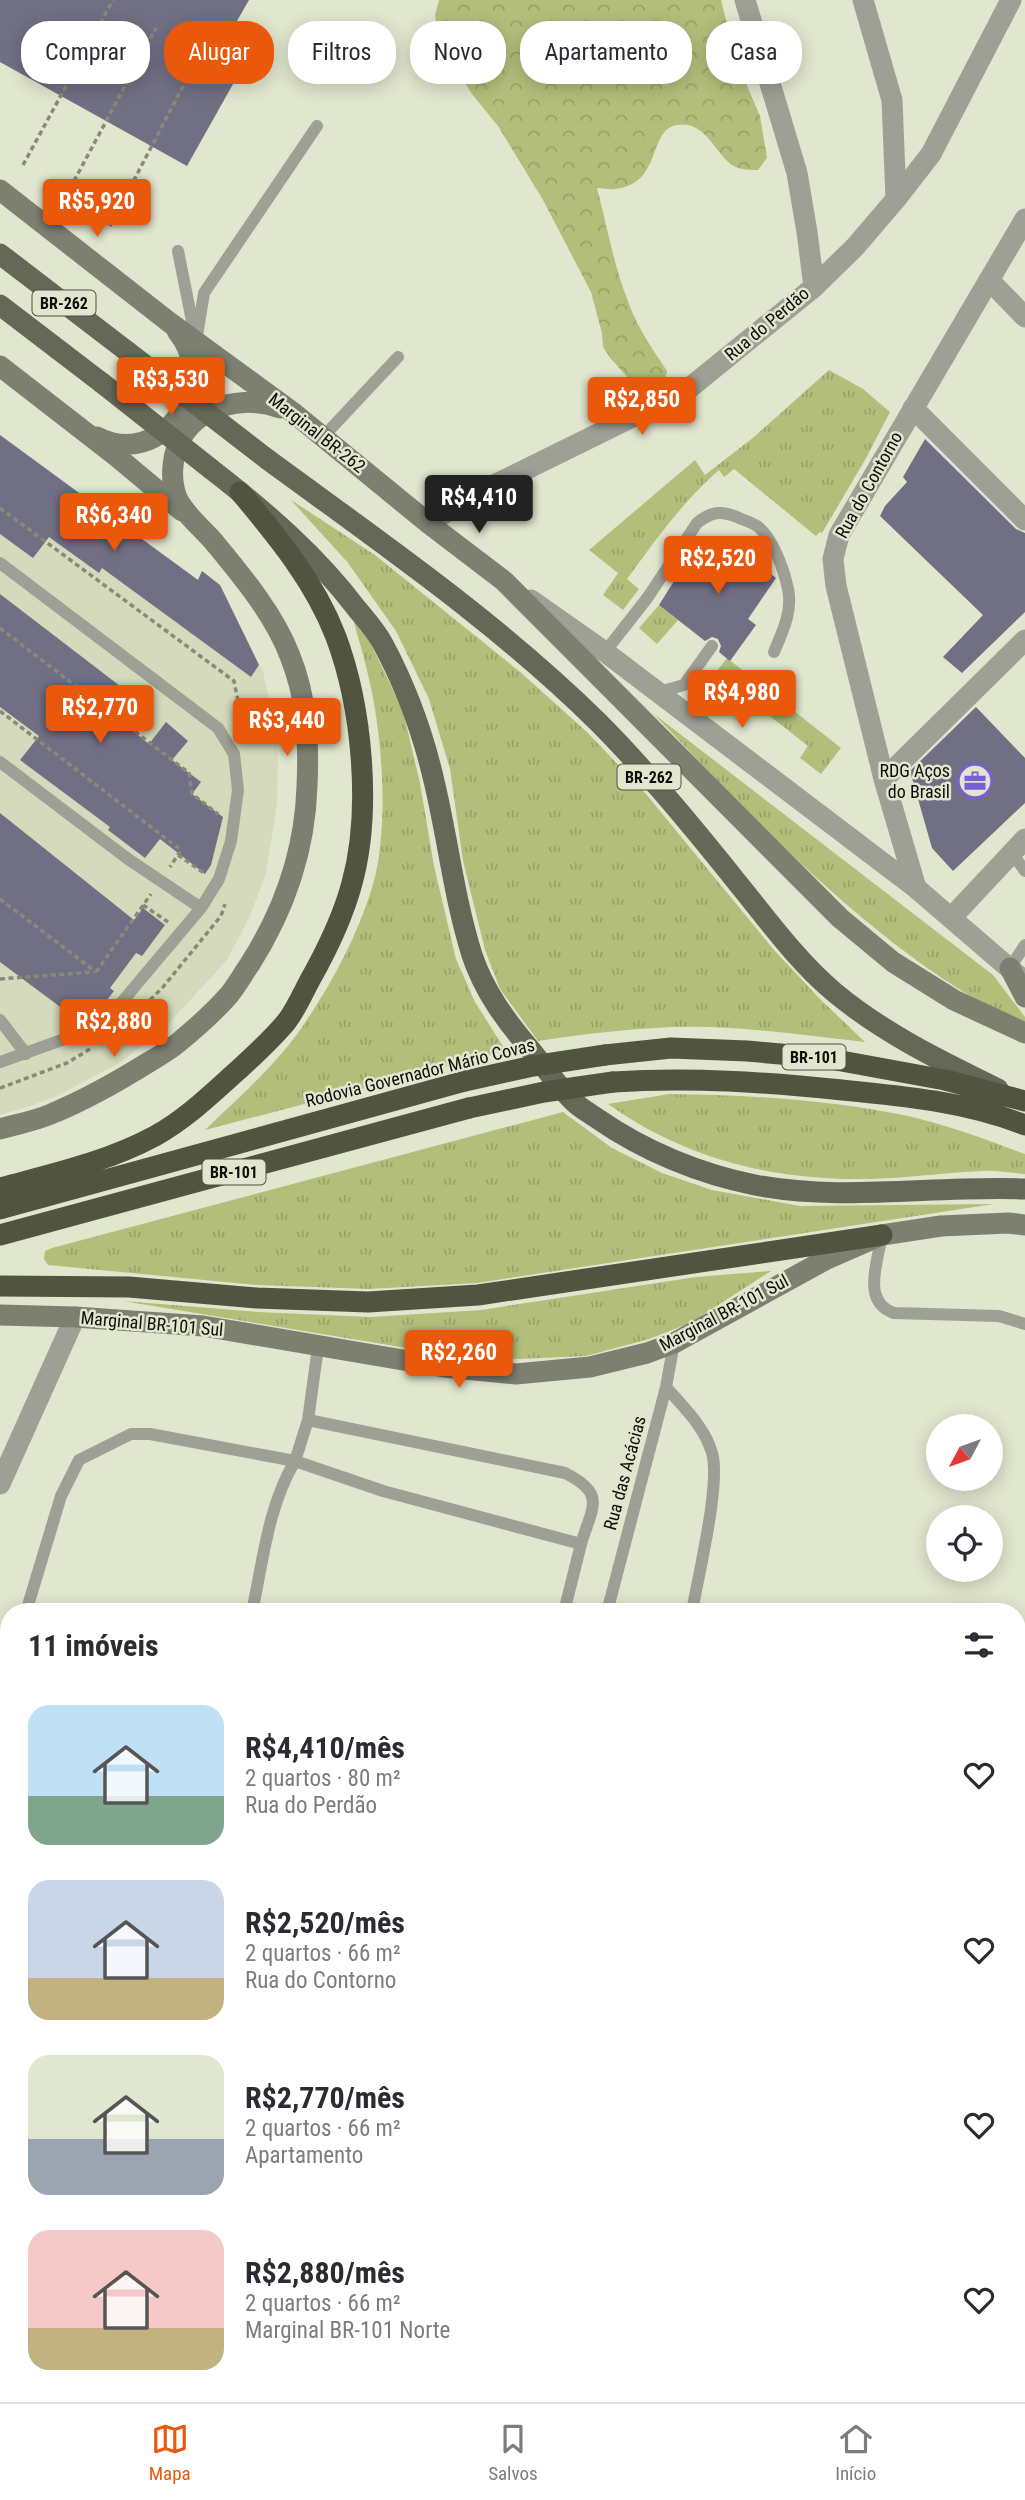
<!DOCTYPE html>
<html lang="pt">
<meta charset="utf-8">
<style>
body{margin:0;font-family:"Roboto Condensed",sans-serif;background:#f7f7f7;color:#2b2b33;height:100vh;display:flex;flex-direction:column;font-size:26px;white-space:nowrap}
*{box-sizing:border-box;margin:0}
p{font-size:23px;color:#7c7c81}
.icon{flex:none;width:38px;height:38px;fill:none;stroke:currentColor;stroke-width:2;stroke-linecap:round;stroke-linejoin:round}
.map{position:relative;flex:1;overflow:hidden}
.panel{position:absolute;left:0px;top:1603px;width:1026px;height:800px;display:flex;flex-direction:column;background:#fff;border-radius:28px 28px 0 0;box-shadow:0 4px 18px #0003}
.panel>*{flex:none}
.banner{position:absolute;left:21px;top:21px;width:984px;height:63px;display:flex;gap:14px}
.needle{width:46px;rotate:229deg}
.tools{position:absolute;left:926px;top:1414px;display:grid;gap:14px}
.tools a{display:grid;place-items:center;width:77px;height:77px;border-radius:50%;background:#fff;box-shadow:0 4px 18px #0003;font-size:35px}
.price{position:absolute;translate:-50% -60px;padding:0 16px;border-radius:7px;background:#ea580c;color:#fff;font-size:23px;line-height:46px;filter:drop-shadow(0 2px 4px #0008)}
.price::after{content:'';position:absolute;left:50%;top:42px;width:21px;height:16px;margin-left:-10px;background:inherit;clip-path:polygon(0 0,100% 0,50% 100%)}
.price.on{background:#222;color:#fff}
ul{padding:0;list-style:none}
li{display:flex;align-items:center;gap:21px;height:175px;padding:0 28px}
li span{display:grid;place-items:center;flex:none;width:196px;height:140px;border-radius:21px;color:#555}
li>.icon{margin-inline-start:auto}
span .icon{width:84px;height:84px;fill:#fffc;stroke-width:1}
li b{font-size:30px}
h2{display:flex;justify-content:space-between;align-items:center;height:84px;padding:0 28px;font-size:30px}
.chip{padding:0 24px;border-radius:28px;background:#fff;box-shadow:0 4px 18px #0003;font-size:24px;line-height:63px}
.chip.on{background:#ea580c;color:#fff}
.tabs{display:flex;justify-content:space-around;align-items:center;height:98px;border-top:2px solid #e1e1e2;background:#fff;font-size:19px;color:#7c7c81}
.tabs a{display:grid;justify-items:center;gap:4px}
.tabs .on{color:#ea580c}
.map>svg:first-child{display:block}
.built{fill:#d4dabb}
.grass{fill:url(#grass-tufts)}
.forest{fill:url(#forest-crowns)}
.building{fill:#716f83}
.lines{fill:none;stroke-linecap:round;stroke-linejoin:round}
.path{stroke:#868a79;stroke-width:3.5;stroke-dasharray:5 3.5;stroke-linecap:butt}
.service{stroke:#9ea096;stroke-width:12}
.minor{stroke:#9ea096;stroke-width:21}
.tertiary{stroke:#9ea096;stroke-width:21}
.secondary{stroke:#7d7f71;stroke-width:21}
.primary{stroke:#656857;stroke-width:21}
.motorway{stroke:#515441;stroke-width:21}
.primary-bridge{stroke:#656857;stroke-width:21}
.motorway-bridge{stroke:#515441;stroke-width:21}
.labels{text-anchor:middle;stroke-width:5;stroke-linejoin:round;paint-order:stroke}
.shield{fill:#e1e6ce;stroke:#4d5043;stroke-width:2}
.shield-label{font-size:16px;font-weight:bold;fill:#0e0f08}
.street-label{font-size:18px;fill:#0e0f08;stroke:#e1e6ce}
.poi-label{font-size:18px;fill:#0e0f08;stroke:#e1e6ce;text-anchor:end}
</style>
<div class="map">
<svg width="1025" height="2402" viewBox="0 0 1025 2402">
<defs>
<pattern id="grass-tufts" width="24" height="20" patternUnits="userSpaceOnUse" patternTransform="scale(1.75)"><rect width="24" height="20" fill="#b4be7b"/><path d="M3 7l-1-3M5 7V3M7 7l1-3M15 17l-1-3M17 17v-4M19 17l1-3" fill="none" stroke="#9aa269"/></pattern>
<pattern id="forest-crowns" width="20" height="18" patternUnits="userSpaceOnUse" patternTransform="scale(1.75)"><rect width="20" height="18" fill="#b4be7b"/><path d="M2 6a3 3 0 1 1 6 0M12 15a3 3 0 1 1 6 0" fill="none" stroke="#9aa269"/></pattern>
</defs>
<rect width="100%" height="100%" fill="#e1e6ce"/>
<path class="built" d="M0 435 197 580 202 571 220 585 263 672 274 721 278 756 277 803 266 873 250 916 227 960 169 1023 121 1062 59 1095 28 1107 0 1115Z"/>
<path class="grass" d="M829 370 863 389 890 412 865 460 822 533 820 532 816 536 734 469 724 477 719 470C683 501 655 541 627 579L639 589 623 610 603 595 618 573 589 550 695 460 705 475 754 437Z
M291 500 375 555 519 671 587 732 646 794 774 950 819 998 865 1042C801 1035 736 1025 672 1027 627 1029 582 1034 538 1041L500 989 485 950 463 861 450 769 429 699 396 631 348 563Z
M659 605 678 620 657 644 639 628Z
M352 616 371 644 403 711 420 783 434 866 456 959 475 1002 506 1051 205 1130C238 1098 274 1067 300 1030 330 987 356 939 372 888 389 833 383 744 371 688 366 664 359 640 352 616Z
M727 658 841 748 821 774 800 758 808 746 729 684 719 697 705 686Z
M654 714 993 975 1025 1017V1026C882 957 762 828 654 714Z
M669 1094C749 1095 830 1100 908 1116 948 1125 987 1140 1025 1154V1174C1011 1173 996 1170 982 1171 952 1172 922 1176 892 1178 789 1184 692 1164 608 1104Z
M563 1112 612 1148 662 1173 712 1190 800 1206 994 1204 477 1283 369 1289 257 1285 48 1265 44 1259 45 1251 52 1248Z
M771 1271 690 1323 649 1339 586 1356 518 1359 449 1355 123 1301 258 1312 371 1317 481 1310 696 1277Z
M1017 1728 1025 1733V2208L1017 2209Z
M9 2216V2394H230L220 2402H0V2226Z
M711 2394H936L933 2402H704Z"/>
<path class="forest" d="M439 0H721L736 60 760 116 767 158 758 170C750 170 740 170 732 165 714 152 705 120 677 125 647 130 663 185 614 189 609 190 602 188 597 188 607 226 614 267 629 304 638 328 653 350 667 371L663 389 657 401 641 392 611 359 603 347 602 333 591 292 543 200 498 126 472 94 448 57 437 28 435 15Z"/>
<path class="building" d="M0 0H249L218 54 242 68 187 166 0 62Z
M0 435 198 580 202 571 220 585 259 665 251 677 102 568 99 573 49 537 33 558 0 534Z
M925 439 1016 529 1025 533V612L962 673 943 657 983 615 880 516 885 506 907 482 903 477Z
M701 538 727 558 737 546 776 578 748 619 756 625 730 661 719 652 721 646 718 639 712 637 705 641 659 605Z
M0 594 137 699 120 720 149 744 166 722 188 741 172 760 201 782 192 794 223 817 211 865 205 874 160 839 145 858 108 830 110 827 20 760 39 736 0 707Z
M976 707 1025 758V803L953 871 932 848 910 771Z
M0 813 134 920 143 908 165 925 142 956 136 953 110 988 114 991 99 1010 95 1013 91 1010 81 1024 74 1026 62 1017 67 1012 0 962Z"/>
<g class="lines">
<path class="path" d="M23 165 113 0
M66 196 156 28
M110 226 204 46
M0 508 234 681 246 740
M0 628 189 773 192 794 218 814
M0 711 181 850 170 867
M178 855 204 873
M0 899 96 972
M143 905 168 922
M96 972 151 894
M0 979 94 972
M138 1012 163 987 221 916 225 904
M106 1039 130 1020
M0 1088 67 1063 90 1049"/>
<path class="service" d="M178 251 194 331
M196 342 204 293 317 126
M323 437 398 357
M0 563 218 728 234 754 238 790 231 841 219 879 201 908 121 1003 87 1031 0 1062
M605 652 648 597 697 523C711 512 720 510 737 517 743 520 751 522 757 526 773 538 784 570 788 589 793 611 782 633 774 652
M659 692 684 685 712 646
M0 762 128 859 201 908
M1012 853 1025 871
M1010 968 1025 945
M0 1020 26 1054
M882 1235C878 1261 861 1302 894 1313L999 1316 1025 1324
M318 1347 308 1420 295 1461 383 1491 581 1544 564 1612
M666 1387C683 1407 705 1427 712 1453 721 1484 698 1576 692 1612
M308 1420 565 1473C607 1494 592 1507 581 1544
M26 1612 61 1496 79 1460 131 1434H150L295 1461C268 1506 263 1561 252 1612
M607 1612 666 1387 674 1343
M399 2394 400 2402
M520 2402 556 2394"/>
<path class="minor" d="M896 199 931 154 1011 0
M989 280 1025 317
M913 408 1025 520
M531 600 605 652 916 888 1023 980
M884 779 836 586 833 559 839 535 1025 219
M916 888 884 779 1025 640
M952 917 1025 839
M0 1484 75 1317"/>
<path class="tertiary" d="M745 0 797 173 807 232 814 287
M428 523 484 490 687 390 814 287 855 247 896 199 892 100 863 0"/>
<path class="secondary" d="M0 190 169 322 295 414 428 523 504 581 840 918 893 962 954 1000 1025 1033
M0 366 116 456 182 511
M97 437C161 470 222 385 177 331
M1010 968 1025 997
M0 1129C17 1124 35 1121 51 1114 85 1100 117 1082 149 1062 159 1056 170 1050 179 1042 196 1028 215 1011 229 995 237 985 243 974 250 964 285 909 305 851 307 786 309 741 307 698 290 656 274 614 242 576 214 542 202 528 185 515 177 498 173 488 172 476 173 466 177 413 234 391 280 408
M0 1315 75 1317 203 1326 444 1367 516 1374 590 1367 647 1353 674 1343 825 1260 882 1235 941 1226 1008 1223 1025 1225"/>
<path class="primary" d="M0 254 128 352
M0 305 102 383
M267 459C380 542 498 623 598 722 647 771 693 827 736 881 767 919 797 961 834 992 883 1033 941 1061 998 1089
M211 469C265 511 316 555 357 609 366 620 376 631 383 644 406 687 423 733 434 781 448 839 454 898 472 955 484 991 506 1021 530 1049 544 1066 557 1085 573 1101 580 1108 589 1113 598 1119 644 1151 700 1174 755 1185 843 1202 936 1185 1025 1189"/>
<path class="motorway" d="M605 1055 671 1048 747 1051 825 1058 945 1080 1025 1101
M613 1082C690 1077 765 1082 842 1090 904 1096 967 1102 1025 1125
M0 1188C52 1174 107 1162 155 1136 182 1121 204 1101 226 1081 247 1062 269 1043 287 1021 296 1009 303 993 310 980 328 948 343 917 352 883 372 810 362 707 336 637 315 582 277 536 240 492
M0 1209 465 1081
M0 1235 469 1108
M0 1286 129 1287 257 1298 368 1302 478 1295 882 1235"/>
<path class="primary-bridge" d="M128 352 267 459
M102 383 211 469"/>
<path class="motorway-bridge" d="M465 1081 533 1066 605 1055
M469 1108 544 1092 613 1082"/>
</g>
<defs>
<g id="office-ring" transform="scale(1.75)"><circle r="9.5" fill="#e1e6ce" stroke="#7a5ed8" stroke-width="1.5"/><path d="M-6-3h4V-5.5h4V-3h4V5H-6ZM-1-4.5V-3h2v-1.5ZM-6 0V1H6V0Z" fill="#7a5ed8"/></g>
</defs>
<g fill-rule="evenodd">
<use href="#office-ring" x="975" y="781"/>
</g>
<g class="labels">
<g class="shield">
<rect x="32.5" y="290.5" width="63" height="25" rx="5"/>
<rect x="617.5" y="764.5" width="63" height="25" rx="5"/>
<rect x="782.5" y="1044.5" width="63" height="25" rx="5"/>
<rect x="202.5" y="1159.5" width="63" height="25" rx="5"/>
</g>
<g class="shield-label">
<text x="64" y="309">BR-262</text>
<text x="649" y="783">BR-262</text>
<text x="814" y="1063">BR-101</text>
<text x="234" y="1178">BR-101</text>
</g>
<g class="street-label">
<text transform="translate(767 324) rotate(-40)" y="6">Rua do Perdão</text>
<text transform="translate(317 433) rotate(38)" y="6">Marginal BR-262</text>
<text transform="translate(869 485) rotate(-61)" y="6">Rua do Contorno</text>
<text transform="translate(420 1073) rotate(-14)" y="6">Rodovia Governador Mário Covas</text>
<text transform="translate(724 1313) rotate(-28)" y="6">Marginal BR-101 Sul</text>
<text transform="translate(152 1324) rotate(5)" y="6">Marginal BR-101 Sul</text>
<text transform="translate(625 1473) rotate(-75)" y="6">Rua das Acácias</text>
</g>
<g class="poi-label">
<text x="950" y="777">RDG Aços<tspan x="950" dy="21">do Brasil</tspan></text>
</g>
</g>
</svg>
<div class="tools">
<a><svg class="needle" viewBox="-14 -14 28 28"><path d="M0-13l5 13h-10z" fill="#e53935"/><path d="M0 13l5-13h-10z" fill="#7c7c81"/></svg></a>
<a><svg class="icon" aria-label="locate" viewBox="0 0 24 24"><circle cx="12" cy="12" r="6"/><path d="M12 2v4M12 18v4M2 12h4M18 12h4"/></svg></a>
</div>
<b class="price" style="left:97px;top:239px">R$5,920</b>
<b class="price" style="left:171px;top:417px">R$3,530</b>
<b class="price" style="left:642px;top:437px">R$2,850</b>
<b class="price on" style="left:479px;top:535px">R$4,410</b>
<b class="price" style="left:114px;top:553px">R$6,340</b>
<b class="price" style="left:718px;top:596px">R$2,520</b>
<b class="price" style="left:742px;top:730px">R$4,980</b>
<b class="price" style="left:100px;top:745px">R$2,770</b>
<b class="price" style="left:287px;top:758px">R$3,440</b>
<b class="price" style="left:114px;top:1059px">R$2,880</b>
<b class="price" style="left:459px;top:1390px">R$2,260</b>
<div class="banner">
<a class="chip">Comprar</a>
<a class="chip on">Alugar</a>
<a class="chip">Filtros</a>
<a class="chip">Novo</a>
<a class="chip">Apartamento</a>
<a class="chip">Casa</a>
</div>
<section class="panel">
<h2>11 imóveis<svg class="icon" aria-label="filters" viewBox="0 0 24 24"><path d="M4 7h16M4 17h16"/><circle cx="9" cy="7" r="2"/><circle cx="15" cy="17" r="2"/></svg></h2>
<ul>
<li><span style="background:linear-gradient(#bfe0f5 65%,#7fa58c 0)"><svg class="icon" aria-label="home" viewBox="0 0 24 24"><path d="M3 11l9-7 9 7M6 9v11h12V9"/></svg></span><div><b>R$4,410/mês</b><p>2 quartos · 80 m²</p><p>Rua do Perdão</p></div><svg class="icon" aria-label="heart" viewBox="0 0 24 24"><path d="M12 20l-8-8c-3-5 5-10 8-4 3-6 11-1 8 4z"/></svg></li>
<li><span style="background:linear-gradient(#c9d6e8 70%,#c2b280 0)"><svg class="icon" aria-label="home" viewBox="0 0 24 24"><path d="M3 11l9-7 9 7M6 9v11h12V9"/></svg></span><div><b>R$2,520/mês</b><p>2 quartos · 66 m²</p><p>Rua do Contorno</p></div><svg class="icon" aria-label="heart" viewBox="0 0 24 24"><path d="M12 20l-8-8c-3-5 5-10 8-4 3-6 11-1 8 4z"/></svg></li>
<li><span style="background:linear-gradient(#dfe7d0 60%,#9aa5b1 0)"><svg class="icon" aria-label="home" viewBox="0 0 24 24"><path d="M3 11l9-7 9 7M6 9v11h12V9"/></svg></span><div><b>R$2,770/mês</b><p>2 quartos · 66 m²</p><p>Apartamento</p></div><svg class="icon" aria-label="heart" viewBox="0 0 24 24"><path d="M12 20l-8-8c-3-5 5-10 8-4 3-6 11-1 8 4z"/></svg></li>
<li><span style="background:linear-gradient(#f6c9c9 70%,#c2b280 0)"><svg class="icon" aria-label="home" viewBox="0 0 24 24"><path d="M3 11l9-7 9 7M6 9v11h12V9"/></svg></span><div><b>R$2,880/mês</b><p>2 quartos · 66 m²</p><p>Marginal BR-101 Norte</p></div><svg class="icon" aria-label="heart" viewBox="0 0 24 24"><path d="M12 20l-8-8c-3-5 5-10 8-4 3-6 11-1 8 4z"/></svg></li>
</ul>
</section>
</div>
<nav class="tabs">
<a class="on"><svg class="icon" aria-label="map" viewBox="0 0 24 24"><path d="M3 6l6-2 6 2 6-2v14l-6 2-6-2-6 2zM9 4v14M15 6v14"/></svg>Mapa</a>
<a><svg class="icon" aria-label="saved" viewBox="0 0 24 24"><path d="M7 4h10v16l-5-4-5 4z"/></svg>Salvos</a>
<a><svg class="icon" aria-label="home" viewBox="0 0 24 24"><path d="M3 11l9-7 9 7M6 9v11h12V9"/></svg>Início</a>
</nav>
